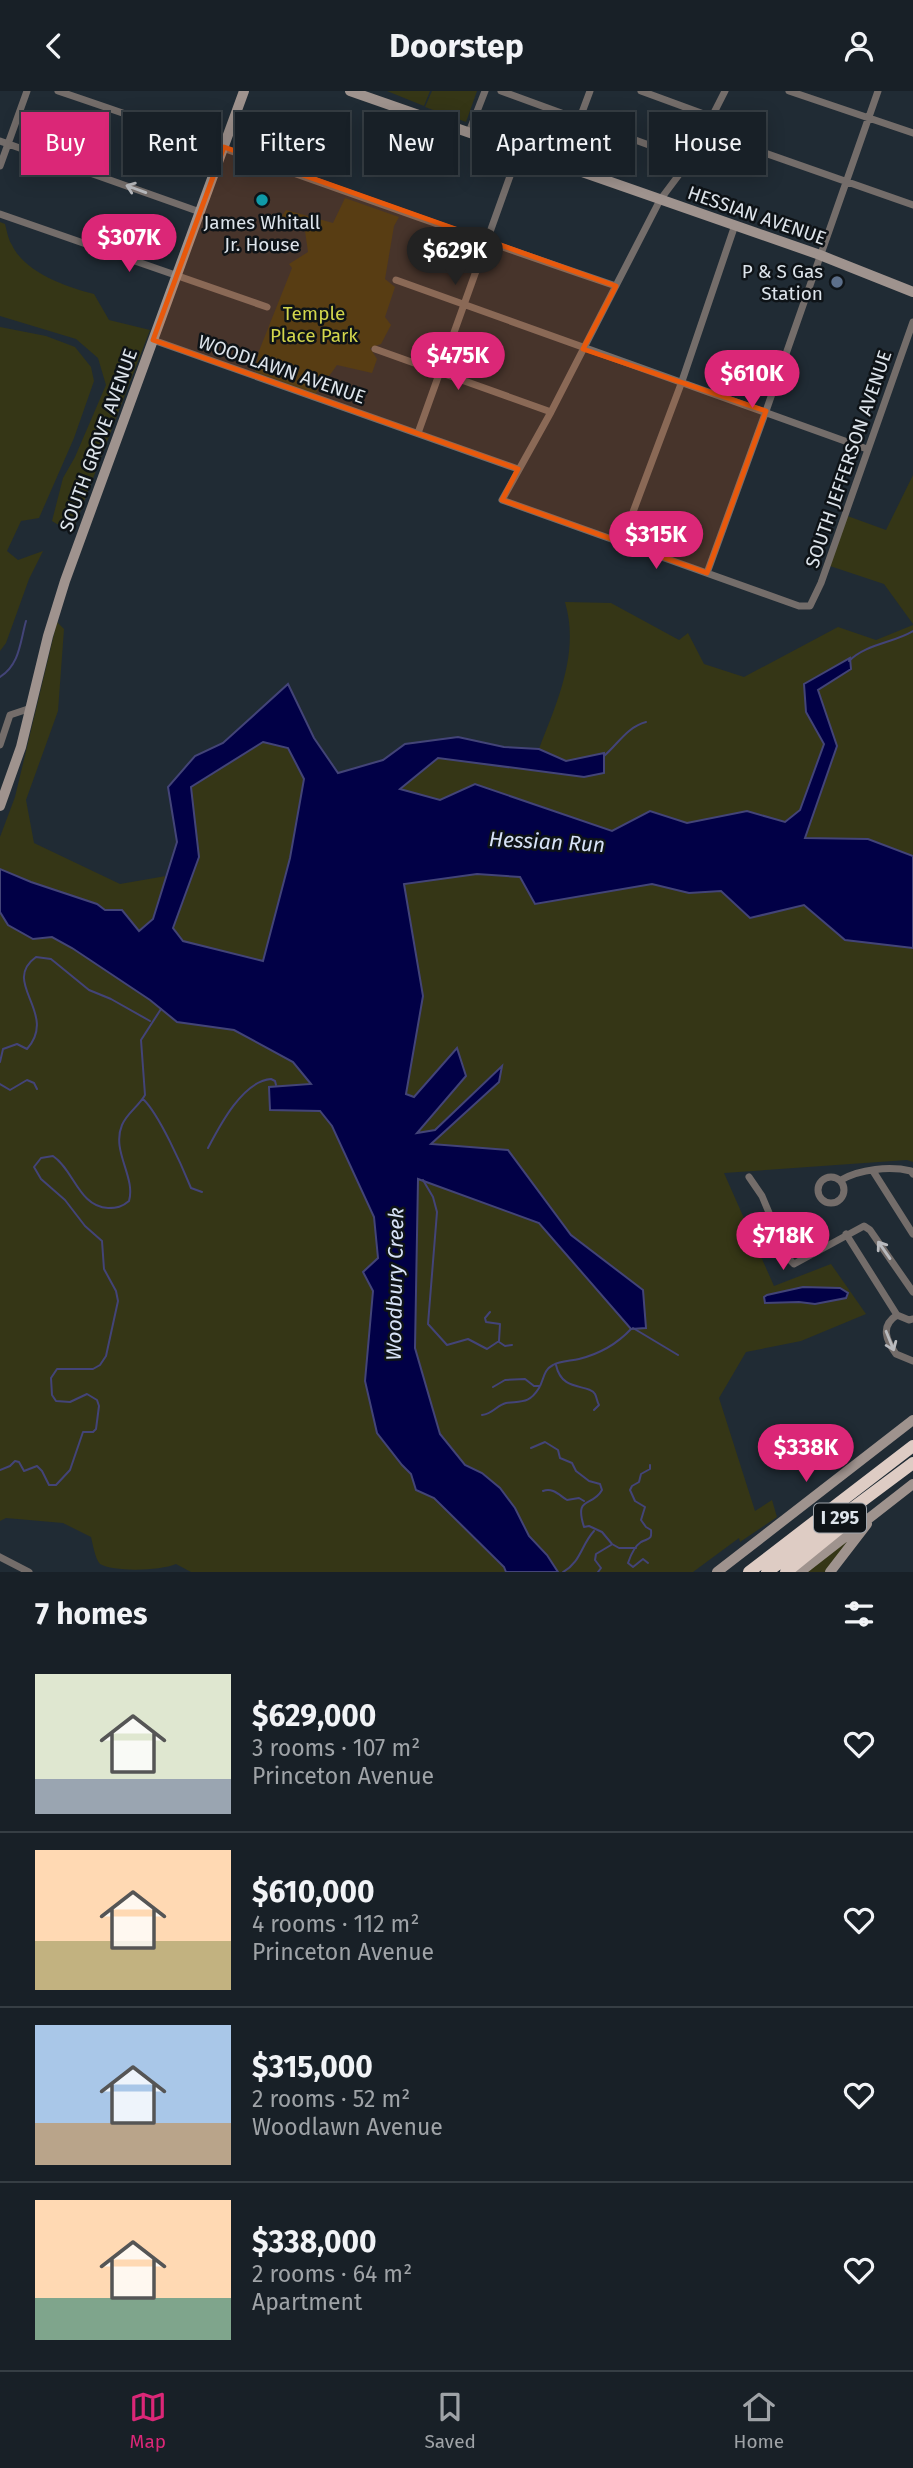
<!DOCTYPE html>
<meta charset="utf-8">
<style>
body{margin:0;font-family:"Fira Sans",sans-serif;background:#21282f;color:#f1f3f6;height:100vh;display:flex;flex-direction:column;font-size:26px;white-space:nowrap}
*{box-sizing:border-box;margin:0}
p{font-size:23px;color:#9fa3a7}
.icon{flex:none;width:38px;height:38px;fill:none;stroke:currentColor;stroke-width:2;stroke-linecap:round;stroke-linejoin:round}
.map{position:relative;height:1481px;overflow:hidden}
.drawer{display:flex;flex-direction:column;background:#182027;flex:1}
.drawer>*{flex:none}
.top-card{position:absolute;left:21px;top:21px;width:872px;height:63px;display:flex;gap:14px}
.price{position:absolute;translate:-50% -60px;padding:0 16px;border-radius:24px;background:#db2777;color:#fff;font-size:23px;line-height:46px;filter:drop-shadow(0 2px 4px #0008)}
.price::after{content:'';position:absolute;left:50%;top:42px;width:21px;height:16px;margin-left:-10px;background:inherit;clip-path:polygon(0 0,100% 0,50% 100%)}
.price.selected{background:#222;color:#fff}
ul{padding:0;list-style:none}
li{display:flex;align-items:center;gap:21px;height:175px;padding:0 35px}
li+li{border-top:2px solid #363e44}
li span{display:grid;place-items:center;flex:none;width:196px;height:140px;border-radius:0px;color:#555}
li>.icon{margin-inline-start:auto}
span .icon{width:84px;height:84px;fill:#fffc;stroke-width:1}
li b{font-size:30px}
h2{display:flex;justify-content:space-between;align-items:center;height:84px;padding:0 35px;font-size:30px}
.pill{padding:0 24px;border-radius:0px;background:#182027;box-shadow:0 4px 18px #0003,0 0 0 2px #363e44;font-size:24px;line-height:63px}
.pill.selected{background:#db2777;color:#fff}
header{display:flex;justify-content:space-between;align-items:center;height:91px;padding:0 35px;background:#182027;font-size:32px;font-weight:700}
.menu{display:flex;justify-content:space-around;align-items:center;height:98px;border-top:2px solid #363e44;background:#182027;font-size:19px;color:#9fa3a7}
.menu a{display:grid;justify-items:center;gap:4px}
.menu .selected{color:#db2777}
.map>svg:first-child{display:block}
.green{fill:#353616}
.water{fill:#010046;stroke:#434478;stroke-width:2;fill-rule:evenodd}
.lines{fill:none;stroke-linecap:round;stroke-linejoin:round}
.stream{stroke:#434478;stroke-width:2}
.street{stroke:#746d6a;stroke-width:7}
.secondary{stroke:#9f938e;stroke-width:10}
.highway{stroke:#deccc4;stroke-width:12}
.oneway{stroke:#b8babe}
.marked{fill:#e8590c;fill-opacity:0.2;stroke:#e8590c;stroke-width:5;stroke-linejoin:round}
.culture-dot{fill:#0f9aa8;stroke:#0e1317;stroke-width:2.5}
.service-dot{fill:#5c6f8a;stroke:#0e1317;stroke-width:2.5}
.labels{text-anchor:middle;stroke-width:5;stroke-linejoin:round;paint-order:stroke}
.shield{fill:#0e1317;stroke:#9fa5ab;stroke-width:2}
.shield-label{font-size:18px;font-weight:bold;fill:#dde4eb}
.street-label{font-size:19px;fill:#dde4eb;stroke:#0e1317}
.poi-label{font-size:19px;fill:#dde4eb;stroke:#0e1317}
.park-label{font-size:19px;fill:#d2d64c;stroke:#0e1317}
.water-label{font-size:21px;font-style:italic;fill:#d8e3f8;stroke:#0e1317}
</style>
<header><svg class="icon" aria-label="back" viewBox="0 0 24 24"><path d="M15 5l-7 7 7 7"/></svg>Doorstep<svg class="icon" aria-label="person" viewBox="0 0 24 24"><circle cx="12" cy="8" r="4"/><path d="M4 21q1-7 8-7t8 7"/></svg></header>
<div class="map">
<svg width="913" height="1481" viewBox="0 0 913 1481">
<rect width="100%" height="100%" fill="#202b34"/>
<path class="green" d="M387 0H430L424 15Z
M432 0H477L466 31 425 16Z
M84 46 105 53 97 76 69 67 74 54 80 56Z
M345 107 399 126 394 135 385 188 395 196 385 226 391 234 381 253 370 257 377 268 372 282 337 274 322 295H319L316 303 255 281 259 260 292 177 289 173 308 161 305 140 277 132 286 119 333 132Z
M0 131 5 133C7 140 8 148 12 154 25 182 67 196 94 203L109 229 150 239 72 442 52 430 63 387 75 366 106 294 98 267 76 248 0 225Z
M0 236 46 245 75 256 91 276 94 290 74 347 39 427 21 430 7 460 18 469 43 460 29 488 6 552 0 560Z
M913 384V533L884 493 827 474 842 423 886 439Z
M565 511 611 512 679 549 688 542 704 573 744 586 838 536 876 549 913 534V765L868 748H805L837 656 817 599 850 578V567L804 593 806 621 824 653 800 719 785 731 747 720 687 732 650 720 612 740 476 693 440 709 400 698 438 667 584 686 604 682V662L566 670 539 658C557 611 580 562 565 511Z
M57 531 64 538 58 620 26 709 34 752 120 793 166 785 153 828 139 841 122 819H105L97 813 30 791 0 778V746L15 706Z
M264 651 288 657 304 688 290 767 263 870 183 850 173 838 199 766 191 696Z
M477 783 520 786 535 813 652 793 689 802 721 800 750 827 804 814 845 849 913 857V1071L907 1069 724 1082 774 1195 831 1173 866 1223 801 1250 746 1261 719 1307 755 1420 772 1409 777 1426 740 1451 739 1447 693 1481H558L547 1464 529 1445 515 1417 482 1382 465 1374 440 1343 415 1257 418 1088 539 1132 631 1238 646 1237 643 1199 571 1144 508 1059 431 1053 499 992 501 976 435 1039 416 1043 466 985 457 957 413 1006 406 1003 423 905 404 793Z
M0 821 8 834 52 846 72 857 150 909 177 931 234 939 293 971 312 994 269 996 271 1019 320 1020 332 1035 374 1127 378 1167 363 1181 373 1200 365 1290 377 1342 402 1374 411 1383 416 1399 434 1407 504 1476 506 1481H191L176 1473C160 1480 113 1481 100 1473 95 1467 93 1454 91 1446L63 1432 6 1427 0 1430Z
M854 1442 825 1481H805Z"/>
<path class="water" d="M850 567 851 578 818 599 837 655 805 747 868 748 913 765V857L845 849 804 814 750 827 721 800 689 802 652 793 535 813 520 786 477 783 404 793 423 905 406 1003 414 1006 457 957 466 985 417 1042 435 1039 502 975 499 991 431 1053 508 1059 571 1144 643 1199 646 1237 631 1238 539 1132 418 1088 415 1257 440 1343 465 1374 482 1382 500 1397 515 1417 529 1445 547 1464 558 1481H506L504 1476 434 1407 416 1399 411 1383 402 1374 377 1342 365 1290 373 1200 363 1181 378 1167 374 1126 332 1035 320 1020 270 1019 269 996 311 993 293 971 234 939 177 931 150 909 72 857 52 846 33 848 8 834 0 821V778L31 791 97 813 105 819H122L139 840 153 828 177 751 168 696 195 665 223 652 288 593 314 647 338 682 383 669 405 653 458 646 504 656 539 658 566 670 604 662V682L584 686 438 667 400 698 440 709 475 693 612 740 650 720 687 732 747 720 785 731 800 719 824 653 806 621 804 593ZM263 651 288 657 304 688 290 767 263 870 183 850 173 837 199 766 191 696Z
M803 1196 840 1197 848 1202 846 1207 815 1213 799 1211 765 1212 764 1206 767 1204Z"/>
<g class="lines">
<path class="stream" d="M849 570C866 553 893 552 913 540
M0 586C20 573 20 551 26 530
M604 665C618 653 627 636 646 631
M0 971 3 958 17 953 27 958C59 922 0 892 36 866L51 868 89 899 111 908 150 930
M0 993 10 999 27 989 34 992 37 998
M143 1008C159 1023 182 1075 191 1097L202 1101
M208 1057C220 1034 243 990 271 988L275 990 276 994
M423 1089 433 1106 437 1121 428 1233 447 1254 468 1248 487 1258 499 1250 500 1233 486 1231 485 1227 490 1221
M633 1237 678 1264
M499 1251 505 1255 512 1254
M556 1274C562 1302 588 1292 595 1303 597 1307 597 1311 599 1314L594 1319
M493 1296 505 1289 525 1288 534 1295H540
M482 1324C493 1323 497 1314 506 1312 522 1310 529 1313 539 1297 544 1289 543 1279 553 1274 560 1270 571 1270 579 1268 599 1263 617 1253 631 1238
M531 1357 545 1351 558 1359 560 1367 572 1372 576 1380 589 1390 600 1393 602 1399C592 1417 574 1404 584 1436L589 1435 602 1441 612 1453 619 1457H636
M0 1379 10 1375 15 1370 19 1371 24 1380 37 1375 42 1380 49 1394H56L70 1379 83 1341H93L96 1338 99 1315 97 1309 87 1303 70 1311 56 1310 52 1304 51 1287 57 1278H93L100 1274 106 1265 118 1210 116 1200 104 1178 102 1150 85 1135 65 1109 41 1088 34 1076 41 1067 53 1065C74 1079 79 1116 108 1117 117 1117 122 1116 129 1110 136 1086 111 1060 122 1034 127 1022 139 1015 145 1004L141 949 161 918
M543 1400C553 1396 560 1405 567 1409L579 1407 584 1410
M648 1472 643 1468 633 1476 628 1472C630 1466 635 1455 641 1451 649 1447 652 1449 651 1439L646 1436 641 1429 645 1416 635 1410 630 1399 632 1395 639 1391 641 1383 650 1378V1374
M563 1481C581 1471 581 1454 594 1440
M598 1481 601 1477 595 1469 596 1463 611 1454"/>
<path class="street" d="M58 0C245 63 429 132 616 195
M501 0 690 69
M641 0 712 26
M725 0 690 69 660 109 551 321 502 409 799 515H810L821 492 913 231
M789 0 913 42
M469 41 485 0
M705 41 913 114
M0 50 200 121
M0 75 27 0
M562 75 590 0
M0 123 267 216
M396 189 867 358
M153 249 518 378
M375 258 551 321
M418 342 519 60
M621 453 681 293 735 134
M707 482 766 320 878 0
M0 654 10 624 31 617
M873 1080 913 1143
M818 1099a13 13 0 1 1 26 0a13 13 0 1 1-26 0Z
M749 1086 762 1105 788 1167 794 1173 864 1135 870 1139 913 1201
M841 1089C860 1078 890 1075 911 1080L913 1083
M846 1143 897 1224 909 1229 913 1228
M897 1224C880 1235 886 1249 896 1263L913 1270
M0 1466 29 1481"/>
<path class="secondary" d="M350 0 820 164 913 201
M0 715 21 656 48 545 65 490 244 0
M717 1481 913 1329
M800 1481 913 1393
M830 1481 867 1433"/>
<path class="highway" d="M749 1481 913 1355
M767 1481 913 1372
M786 1481 840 1437"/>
</g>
<defs><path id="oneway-shaft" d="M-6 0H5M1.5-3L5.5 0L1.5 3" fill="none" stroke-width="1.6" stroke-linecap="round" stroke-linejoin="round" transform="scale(1.75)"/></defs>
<g class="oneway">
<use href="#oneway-shaft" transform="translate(136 98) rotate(-160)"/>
<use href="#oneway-shaft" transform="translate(884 1159) rotate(-125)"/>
<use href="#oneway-shaft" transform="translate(890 1250) rotate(68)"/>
</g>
<path class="marked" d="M224 56 616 195 583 258 766 320 707 482 502 409 518 378 153 249Z"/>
<circle class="culture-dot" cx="262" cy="109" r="7"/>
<circle class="service-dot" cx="837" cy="191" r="7"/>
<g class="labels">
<rect class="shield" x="814" y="1412.5" width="52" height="29" rx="5"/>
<g class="shield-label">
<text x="840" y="1433">I 295</text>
</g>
<g class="street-label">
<text transform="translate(757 124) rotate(19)" y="7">HESSIAN AVENUE</text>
<text transform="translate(282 278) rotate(19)" y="7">WOODLAWN AVENUE</text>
<text transform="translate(98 349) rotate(-70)" y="7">SOUTH GROVE AVENUE</text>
<text transform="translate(848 368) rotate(-71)" y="7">SOUTH JEFFERSON AVENUE</text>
</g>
<g class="poi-label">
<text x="262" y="138">James Whitall<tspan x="262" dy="22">Jr. House</tspan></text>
<text x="823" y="187" text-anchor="end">P &amp; S Gas<tspan x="823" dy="22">Station</tspan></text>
</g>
<g class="park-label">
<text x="314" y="229">Temple<tspan x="314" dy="22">Place Park</tspan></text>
</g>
<g class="water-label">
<text transform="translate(547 751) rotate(3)" y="7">Hessian Run</text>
<text transform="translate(395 1193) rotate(-89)" y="7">Woodbury Creek</text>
</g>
</g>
</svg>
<b class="price" style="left:129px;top:183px">$307K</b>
<b class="price selected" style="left:455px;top:196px">$629K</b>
<b class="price" style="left:458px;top:301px">$475K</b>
<b class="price" style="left:752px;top:319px">$610K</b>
<b class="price" style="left:656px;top:480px">$315K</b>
<b class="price" style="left:783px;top:1181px">$718K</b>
<b class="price" style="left:806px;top:1393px">$338K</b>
<div class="top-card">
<a class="pill selected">Buy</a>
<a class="pill">Rent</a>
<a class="pill">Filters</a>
<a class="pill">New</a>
<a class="pill">Apartment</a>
<a class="pill">House</a>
</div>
</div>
<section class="drawer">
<h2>7 homes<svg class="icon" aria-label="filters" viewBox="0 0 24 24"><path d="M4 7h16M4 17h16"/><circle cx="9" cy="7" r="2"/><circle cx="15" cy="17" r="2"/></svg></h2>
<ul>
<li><span style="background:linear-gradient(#dfe7d0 75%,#9aa5b1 0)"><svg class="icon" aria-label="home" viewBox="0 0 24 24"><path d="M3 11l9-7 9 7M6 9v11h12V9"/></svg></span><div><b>$629,000</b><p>3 rooms · 107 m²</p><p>Princeton Avenue</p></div><svg class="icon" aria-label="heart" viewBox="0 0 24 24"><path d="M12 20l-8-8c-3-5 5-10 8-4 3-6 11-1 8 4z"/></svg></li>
<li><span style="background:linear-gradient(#ffd9b3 65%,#c2b280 0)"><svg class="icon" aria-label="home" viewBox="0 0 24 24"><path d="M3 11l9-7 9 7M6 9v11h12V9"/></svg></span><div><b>$610,000</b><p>4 rooms · 112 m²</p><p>Princeton Avenue</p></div><svg class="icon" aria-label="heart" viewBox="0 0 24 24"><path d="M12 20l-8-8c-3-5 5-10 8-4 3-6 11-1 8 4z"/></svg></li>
<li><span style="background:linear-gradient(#a9c7e8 70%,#b9a48a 0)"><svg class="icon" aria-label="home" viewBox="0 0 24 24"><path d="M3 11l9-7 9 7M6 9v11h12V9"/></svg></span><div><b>$315,000</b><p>2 rooms · 52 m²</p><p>Woodlawn Avenue</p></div><svg class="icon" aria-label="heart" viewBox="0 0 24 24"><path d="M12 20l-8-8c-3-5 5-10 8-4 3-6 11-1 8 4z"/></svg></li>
<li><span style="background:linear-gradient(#ffd9b3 70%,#7fa58c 0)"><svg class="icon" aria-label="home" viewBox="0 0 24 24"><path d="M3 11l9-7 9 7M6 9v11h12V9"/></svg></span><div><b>$338,000</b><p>2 rooms · 64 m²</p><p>Apartment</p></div><svg class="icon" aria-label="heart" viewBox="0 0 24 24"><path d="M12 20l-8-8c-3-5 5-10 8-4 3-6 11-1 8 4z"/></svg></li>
</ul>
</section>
<nav class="menu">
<a class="selected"><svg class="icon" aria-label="map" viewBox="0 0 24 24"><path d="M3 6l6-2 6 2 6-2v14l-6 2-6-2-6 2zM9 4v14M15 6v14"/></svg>Map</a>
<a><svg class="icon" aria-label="saved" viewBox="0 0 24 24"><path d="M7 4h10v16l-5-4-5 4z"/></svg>Saved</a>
<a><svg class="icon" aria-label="home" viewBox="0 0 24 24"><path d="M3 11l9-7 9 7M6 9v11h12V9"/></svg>Home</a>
</nav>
